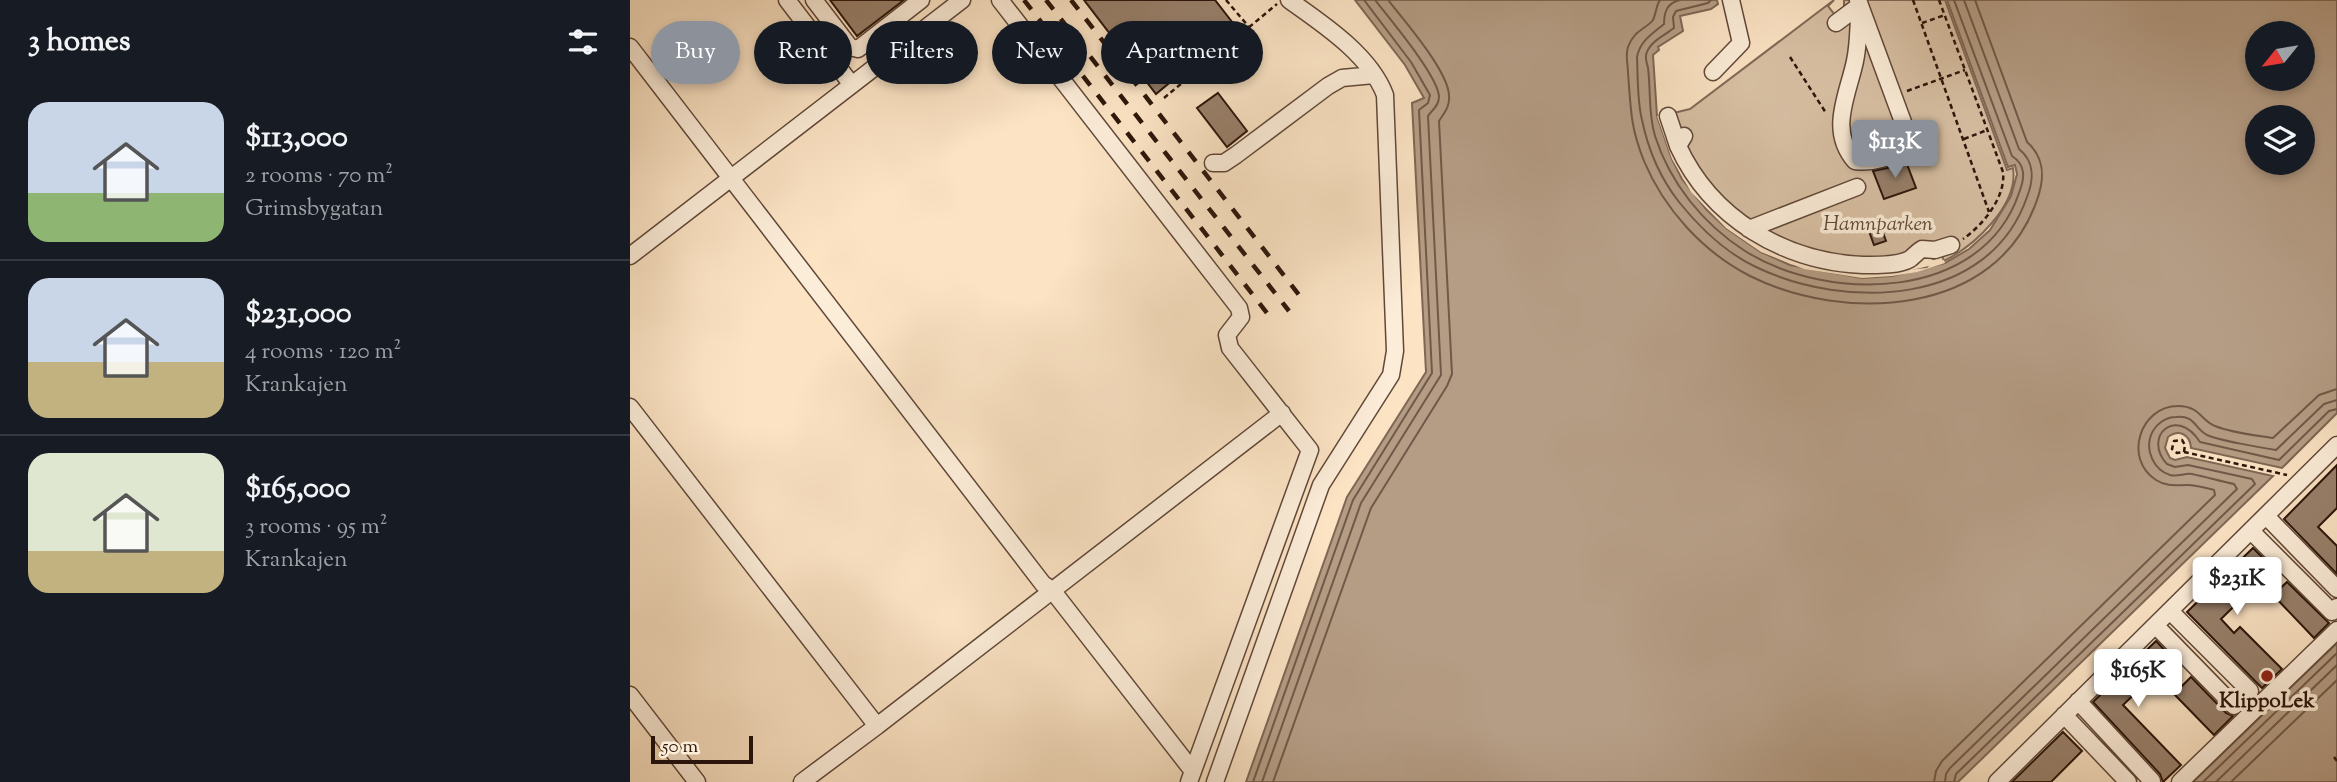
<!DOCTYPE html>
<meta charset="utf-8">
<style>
body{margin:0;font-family:"Sorts Mill Goudy",serif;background:#242831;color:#f1f3f6;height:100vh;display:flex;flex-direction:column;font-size:26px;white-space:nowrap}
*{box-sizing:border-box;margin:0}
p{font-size:23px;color:#9ea1a6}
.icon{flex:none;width:38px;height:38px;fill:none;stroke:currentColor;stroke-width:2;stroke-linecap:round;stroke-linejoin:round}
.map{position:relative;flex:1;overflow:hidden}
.details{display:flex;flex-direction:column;background:#171b24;width:630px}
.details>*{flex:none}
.top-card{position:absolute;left:21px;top:21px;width:665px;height:63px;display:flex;gap:14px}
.needle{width:46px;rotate:240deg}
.controls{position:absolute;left:1615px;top:21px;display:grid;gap:14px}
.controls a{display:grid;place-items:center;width:70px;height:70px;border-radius:50%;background:#171b24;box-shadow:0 4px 10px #0003;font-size:35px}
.scale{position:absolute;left:21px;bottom:18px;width:102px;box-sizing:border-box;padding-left:7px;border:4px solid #2c150a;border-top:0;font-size:19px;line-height:24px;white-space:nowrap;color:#2c150a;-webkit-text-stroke:5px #fcedd9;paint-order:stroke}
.price{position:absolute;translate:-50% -60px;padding:0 16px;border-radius:7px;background:#fff;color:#222;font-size:23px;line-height:46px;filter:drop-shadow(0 2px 4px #0008)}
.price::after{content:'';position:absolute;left:50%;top:42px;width:21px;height:16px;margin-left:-10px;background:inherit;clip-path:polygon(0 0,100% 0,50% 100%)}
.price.on{background:#8c9099;color:#fff}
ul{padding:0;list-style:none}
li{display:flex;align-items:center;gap:21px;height:175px;padding:0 28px}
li+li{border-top:2px solid #363941}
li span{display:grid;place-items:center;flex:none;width:196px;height:140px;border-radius:21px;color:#555}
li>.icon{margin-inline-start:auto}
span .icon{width:84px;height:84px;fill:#fffc;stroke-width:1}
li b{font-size:30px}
h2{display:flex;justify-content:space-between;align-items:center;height:84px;padding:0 28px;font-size:30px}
.chip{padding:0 24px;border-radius:32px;background:#171b24;box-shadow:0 4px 10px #0003;font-size:24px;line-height:63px}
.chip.on{background:#8c9099;color:#fff}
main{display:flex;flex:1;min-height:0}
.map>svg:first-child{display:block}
.green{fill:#d8c0a4;stroke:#826a57;stroke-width:2}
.water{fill:#b59d85;stroke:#7e6754;stroke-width:2;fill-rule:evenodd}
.pier{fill:#fbe3c4}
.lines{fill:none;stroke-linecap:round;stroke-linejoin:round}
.shore{stroke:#705948;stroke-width:2}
.building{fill:#98806b;stroke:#2c150a;stroke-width:2}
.minor-casing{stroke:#604838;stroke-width:19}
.path{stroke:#2c150a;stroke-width:2.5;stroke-dasharray:5 3.5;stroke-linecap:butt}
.minor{stroke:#fcedd9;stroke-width:16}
.rail{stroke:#2c150a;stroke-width:4.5;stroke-dasharray:12 12;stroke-linecap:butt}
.poi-dot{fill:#8f2418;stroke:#fcedd9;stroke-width:2.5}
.labels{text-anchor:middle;stroke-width:7;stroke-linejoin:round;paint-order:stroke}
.park-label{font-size:21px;font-style:italic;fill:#604838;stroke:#fcedd9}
.poi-label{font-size:21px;font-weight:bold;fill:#2c150a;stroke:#fcedd9}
</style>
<main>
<section class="details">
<h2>3 homes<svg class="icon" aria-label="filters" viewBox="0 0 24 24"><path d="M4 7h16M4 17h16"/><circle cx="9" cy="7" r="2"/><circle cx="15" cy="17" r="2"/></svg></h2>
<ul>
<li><span style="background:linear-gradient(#c9d6e8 65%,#8fb573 0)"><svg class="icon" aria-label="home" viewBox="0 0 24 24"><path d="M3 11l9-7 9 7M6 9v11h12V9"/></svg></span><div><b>$113,000</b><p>2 rooms · 70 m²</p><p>Grimsbygatan</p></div></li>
<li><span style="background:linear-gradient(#c9d6e8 60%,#c2b280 0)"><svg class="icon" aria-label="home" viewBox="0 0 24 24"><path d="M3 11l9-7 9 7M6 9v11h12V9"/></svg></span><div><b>$231,000</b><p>4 rooms · 120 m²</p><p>Krankajen</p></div></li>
<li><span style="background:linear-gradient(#dfe7d0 70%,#c2b280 0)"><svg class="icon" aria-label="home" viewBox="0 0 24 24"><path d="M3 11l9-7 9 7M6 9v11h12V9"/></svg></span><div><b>$165,000</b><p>3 rooms · 95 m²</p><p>Krankajen</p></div></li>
</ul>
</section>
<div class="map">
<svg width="1707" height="782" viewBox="0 0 1707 782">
<rect width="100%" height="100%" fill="#fbe3c4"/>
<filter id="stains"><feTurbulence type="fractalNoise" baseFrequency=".00286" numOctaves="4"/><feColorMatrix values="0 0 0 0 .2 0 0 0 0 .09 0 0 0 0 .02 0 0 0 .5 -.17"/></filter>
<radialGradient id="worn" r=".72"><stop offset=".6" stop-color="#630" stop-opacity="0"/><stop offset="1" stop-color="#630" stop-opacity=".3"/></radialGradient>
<path class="green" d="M1204 0 1198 6 1205 15 1214 10V0H1315L1377 170 1383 168C1389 205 1344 246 1314 261L1312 256 1303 259 1300 254 1288 259V263C1178 297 1060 225 1031 116L1060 109Z"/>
<path class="water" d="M725 0H1087L1088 4 1081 9 1050 16 1053 31 1028 47 1029 50 1023 55 1027 116 1042 159 1052 179 1076 209 1096 228 1131 252 1160 265 1232 278 1262 276 1315 263 1339 249 1360 230 1381 196 1387 174 1385 165 1378 167 1317 0H1707V413L1652 468 1561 448C1560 434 1549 429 1538 437L1535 448 1540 458 1545 460 1557 457 1643 476 1328 782H616L717 497 796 372 782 103 794 98 775 65ZM1628 33H1673V79H1628ZM1628 117H1673V163H1628Z
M1707 643V782H1563Z"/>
<path class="pier" d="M1027 116H1030L1045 157 1064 189 1098 225 1132 249 1175 266 1232 275 1297 268 1302 263 1314 260 1315 263 1287 272 1262 276 1232 278 1174 269 1131 252 1096 228 1061 192 1042 159Z"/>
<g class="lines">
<path class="shore" d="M1030 0C1026 6 1026 14 1023 20 1016 29 1004 30 998 47 995 56 998 63 998 73 1001 109 1000 126 1014 161 1034 209 1073 252 1120 276 1214 323 1367 317 1407 200 1415 178 1415 158 1397 142L1345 0
M1050 0C1037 3 1034 12 1034 24 1022 34 1010 41 1007 57 1008 77 1007 100 1012 120 1018 149 1031 179 1049 202 1070 228 1096 253 1126 267 1215 310 1359 307 1397 197 1404 179 1405 162 1389 149L1334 0
M1081 0 1078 3 1046 11 1043 17 1044 28C1035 35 1021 41 1017 52 1014 58 1017 62 1018 68 1021 91 1018 113 1025 136 1040 183 1073 224 1115 251 1198 303 1352 302 1389 193 1395 178 1396 165 1382 156L1324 0
M623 782 723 500 802 373 789 110 798 103 800 95 781 62 734 0
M632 782 731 503 811 375 798 116C802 110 809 106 809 97 809 77 759 18 745 0
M643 782 741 508 817 386 822 374 809 121C814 113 820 107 819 96 819 72 774 20 758 0
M1304 782 1306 771 1312 761 1585 495 1584 490C1576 488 1566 485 1557 485 1546 485 1537 487 1526 480 1493 459 1510 406 1548 406 1570 406 1571 421 1585 426 1602 433 1624 435 1643 438L1689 395 1707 389
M1315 782 1316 774 1320 768 1607 489 1604 484C1590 481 1576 477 1562 474 1554 473 1548 477 1540 475 1524 470 1515 451 1521 435 1525 425 1535 417 1546 417 1565 415 1564 428 1577 435 1587 440 1633 448 1646 450L1694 404 1707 400
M1324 782 1326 774 1625 484 1622 479 1558 465 1545 467 1537 464C1512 437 1546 405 1570 442L1649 460 1699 411 1707 409
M1573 782 1707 653
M1586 782 1707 665
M1601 782 1707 680"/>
</g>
<path class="building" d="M200 0H274L227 36Z
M454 0H585L606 27 526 94Z
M588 93 617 131 597 147 567 108Z
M1275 159 1286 188 1254 199 1243 171 1262 167Z
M1248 219 1256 241 1244 245 1236 223Z
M1707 465V508L1688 527 1707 546V574L1654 519Z
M1623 548 1643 568 1591 619 1604 633 1610 627 1652 669 1632 688 1557 612Z
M1657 582 1699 623 1684 638 1643 595Z
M1526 641 1542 658 1493 705 1551 765 1533 782 1530 774 1463 702Z
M1561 677 1596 713 1603 716 1584 735 1544 694Z
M1433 732 1452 751 1421 782H1382Z"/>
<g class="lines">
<g class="minor-casing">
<path id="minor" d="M157 0 222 85
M184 0 220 47 228 49 291 0
M370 0 609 308 611 317 597 335 600 348 680 450 559 782
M1228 0 1273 122C1274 128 1276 138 1273 145 1265 159 1240 163 1225 161 1198 130 1218 95 1225 61 1229 43 1228 23 1230 5
M1206 23 1230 5
M0 47 413 584 422 590 562 770
M1083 72 1111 43 1101 0
M1038 116 1048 146
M1054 136 1048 146C1081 218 1154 262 1233 265 1246 265 1268 266 1280 259 1284 256 1287 252 1292 249L1305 250 1321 245
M583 163H594L606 155 698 86 712 78 744 75
M1119 229 1227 187
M0 256 332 0
M0 407 247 726 652 413
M1636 516 1707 589
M1621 531 1702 612 1707 607
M1526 626 1604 706 1620 691 1540 611
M0 695 67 782
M1448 701 1522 781 1521 782
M1434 715 1498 782
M172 782 247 726
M585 782 691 485 761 375 765 351 755 95C740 55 693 24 659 0
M1367 782 1707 445
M1550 782 1707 630"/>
</g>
<path class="path" d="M596 0 619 27
M1283 0 1359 212
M1309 0 1373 172C1376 197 1353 225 1333 239
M1292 23 1315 15
M1160 57 1196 113
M1277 91 1335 70
M534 98 647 4
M1334 139 1357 130
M1554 452 1555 445 1552 440 1544 441 1542 449 1547 453 1554 452 1657 475
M1704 757 1707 761"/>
<use href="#minor" class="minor"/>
<path class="rail" d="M394 0 644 322
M416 0 659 311
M441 0 673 300"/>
</g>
<circle class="poi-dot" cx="1637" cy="676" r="7"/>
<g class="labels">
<g class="park-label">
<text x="1248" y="230">Hamnparken</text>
</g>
<g class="poi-label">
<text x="1637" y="707">KlippoLek</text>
</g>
</g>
<rect width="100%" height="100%" filter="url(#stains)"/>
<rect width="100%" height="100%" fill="url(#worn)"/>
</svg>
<div class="controls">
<a><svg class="needle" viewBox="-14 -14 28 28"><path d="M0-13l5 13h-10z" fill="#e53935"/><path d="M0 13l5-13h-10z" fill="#9ea1a6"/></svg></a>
<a><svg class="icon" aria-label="layers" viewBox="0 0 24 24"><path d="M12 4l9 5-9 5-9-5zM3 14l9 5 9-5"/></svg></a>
</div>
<div class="scale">50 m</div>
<b class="price on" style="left:1265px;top:180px">$113K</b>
<b class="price" style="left:1607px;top:617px">$231K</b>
<b class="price" style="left:1508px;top:709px">$165K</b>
<div class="top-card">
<a class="chip on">Buy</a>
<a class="chip">Rent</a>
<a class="chip">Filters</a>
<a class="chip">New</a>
<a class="chip">Apartment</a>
</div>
</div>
</main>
